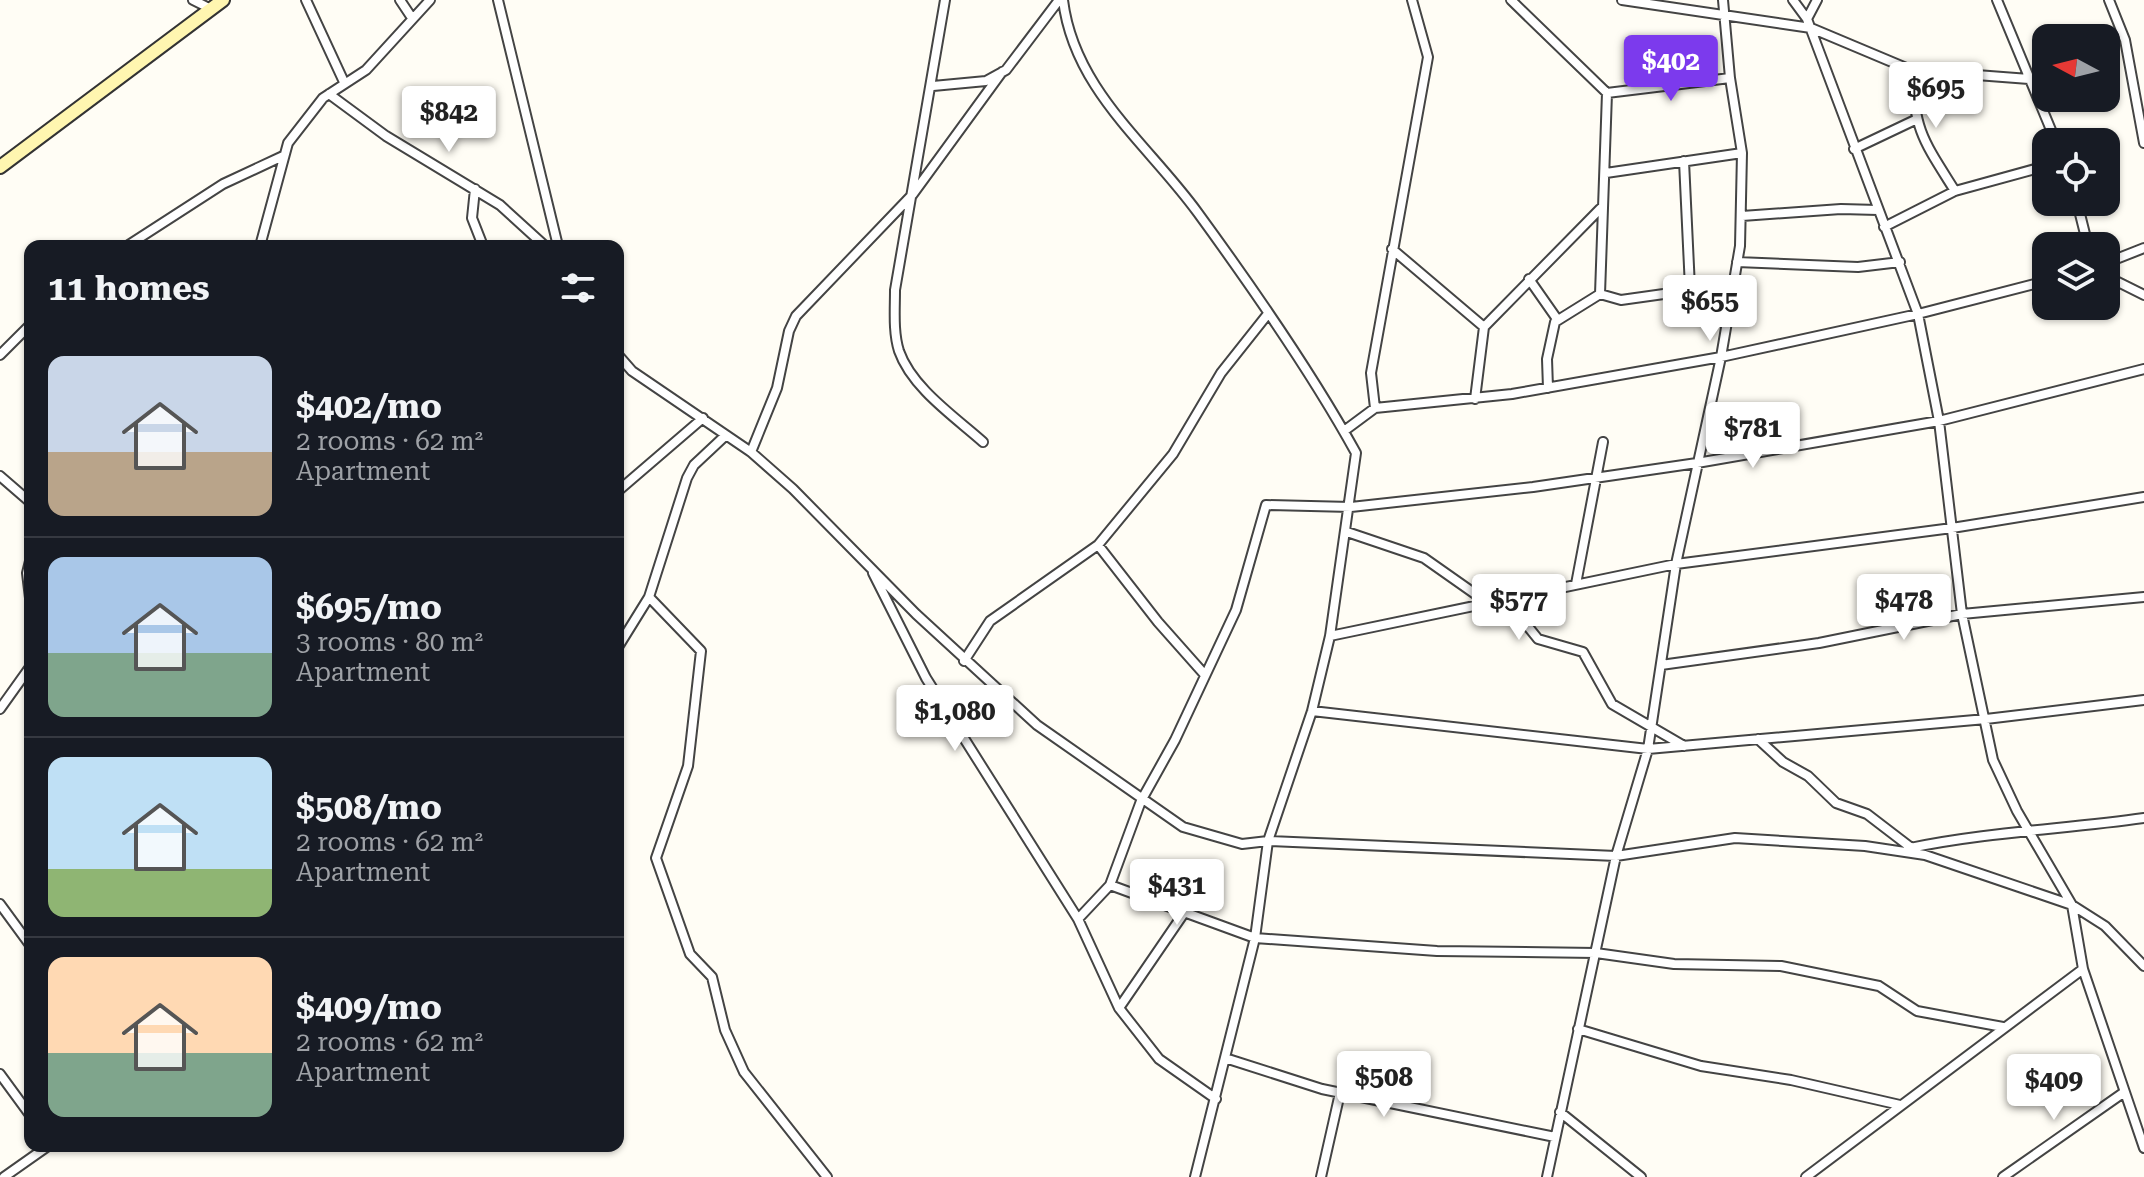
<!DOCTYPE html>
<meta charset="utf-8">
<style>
body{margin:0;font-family:"Roboto Serif",serif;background:#20242c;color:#f1f3f6;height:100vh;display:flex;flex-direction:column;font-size:30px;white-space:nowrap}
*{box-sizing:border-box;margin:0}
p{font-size:26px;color:#9ea1a6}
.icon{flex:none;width:44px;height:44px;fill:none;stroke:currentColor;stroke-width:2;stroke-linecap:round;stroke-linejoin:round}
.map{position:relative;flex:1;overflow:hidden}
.panel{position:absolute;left:24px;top:240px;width:600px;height:912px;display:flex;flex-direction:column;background:#171b24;border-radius:16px;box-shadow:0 2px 6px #0004}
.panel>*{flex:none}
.needle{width:52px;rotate:277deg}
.fabs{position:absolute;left:2032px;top:24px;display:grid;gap:16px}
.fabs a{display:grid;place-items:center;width:88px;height:88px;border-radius:16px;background:#171b24;box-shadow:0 2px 6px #0004;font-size:40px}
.price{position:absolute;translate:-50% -68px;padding:0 18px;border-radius:8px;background:#fff;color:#222;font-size:26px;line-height:52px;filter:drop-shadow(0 2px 4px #0008)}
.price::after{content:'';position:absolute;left:50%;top:48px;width:24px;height:18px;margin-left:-12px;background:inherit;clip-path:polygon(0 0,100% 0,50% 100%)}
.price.current{background:#7c3aed;color:#fff}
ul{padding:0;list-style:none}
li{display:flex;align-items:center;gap:24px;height:200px;padding:0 24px}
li+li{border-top:2px solid #363941}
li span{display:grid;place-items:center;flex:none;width:224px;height:160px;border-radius:16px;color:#555}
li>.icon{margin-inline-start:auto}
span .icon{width:96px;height:96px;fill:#fffc;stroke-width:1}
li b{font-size:34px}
h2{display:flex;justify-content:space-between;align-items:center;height:96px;padding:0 24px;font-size:34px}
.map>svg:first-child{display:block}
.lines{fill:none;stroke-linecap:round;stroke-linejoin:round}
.street-casing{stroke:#444;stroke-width:12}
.secondary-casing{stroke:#333;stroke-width:16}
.street{stroke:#fff;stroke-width:8}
.secondary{stroke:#fff6b0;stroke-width:12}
</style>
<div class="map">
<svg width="2144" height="1177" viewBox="0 0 2144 1177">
<rect width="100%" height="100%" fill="#fffdf5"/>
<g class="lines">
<g class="street-casing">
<path id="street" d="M193 0 209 8
M306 0 344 82
M400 0 412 18
M498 0 558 246
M945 0 895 290C895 310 893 332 899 351 912 388 955 417 983 442
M1063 0C1074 90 1148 144 1198 213 1252 287 1312 373 1356 453L1330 636 1312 711 1268 841 1255 938 1195 1177
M1511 0 1607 93 1600 294
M1622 0 1811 28 1911 70 2029 79
M1793 0 1807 19
M1817 0 1807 19 1918 314 1939 421 1962 614 1993 760 2017 811 2072 905 2083 969 2144 1148
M1997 0 2056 142
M2109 0 2125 40 2144 143
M1911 70C1915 132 1923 140 1955 191
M933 86 986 81 1006 70 1059 0
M1607 93 1730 78
M329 94 386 136 500 205 545 246
M1854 149 1915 120
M1684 161 1690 288
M1606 173 1742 153
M475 189 472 218 483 246
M2077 202 2088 246
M1742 216 1841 209 1878 210
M1884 227 1955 191 2046 166
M127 246 223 184 283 156
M260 246 288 143 323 98 366 70 430 0
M1392 249 1484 327
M1737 262 1858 267 1900 262
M2106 263 2144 248
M2106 276 2144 295
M1529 279 1557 319
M0 355 30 325
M618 355 632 371 751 452 793 489 916 614 1037 725 1183 827 1242 844 1268 841 1616 856 1735 838 1865 846 1925 855 2072 905 2105 926 2144 966
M1548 388 1547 359 1555 322 1600 294 1621 300 1735 284
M1475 399 1484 327 1600 209
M1375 408 1371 373 1428 57 1412 0
M1344 431 1375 408 1512 394 1721 357 1918 314 2046 281
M751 452 777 388 789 331 796 316 913 194 1002 72
M0 476 30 502
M618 491 703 418
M1347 532 1424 558 1488 603 1517 613 1538 639 1583 652 1612 704 1684 746
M1098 545 1158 622 1205 675
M30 561 27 573 30 598
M873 573 926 678 1078 919 1119 1008 1159 1059 1216 1099
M1576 584 1603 442
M649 597 701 651 688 766 656 858 690 954 712 977 725 1030 744 1072 827 1177
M1330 636 1676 564 1952 528 2144 497
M618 647 649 597 687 478 694 465 726 435
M964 661 990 621 1098 545 1173 454 1221 373 1267 315
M1661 665 1819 643 1962 614 2144 597
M0 709 30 667
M1312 711 1648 749 1986 719 2144 700
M1758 739 1783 762 1808 776 1836 803 1867 814 1914 850
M618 753V783
M1910 848C1987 832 2066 829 2144 818
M1110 885 1255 938 1437 951 1596 953 1674 964 1781 966 1879 986 1917 1011 2003 1027
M0 904 30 945
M1078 919 1110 885 1141 801 1175 740 1236 610 1266 505 1351 507 1533 487 1697 463 1939 421 2144 369
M1119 1008 1184 913
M1578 1029 1701 1066 1791 1080 1900 1105
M1225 1058 1322 1089 1555 1137
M0 1074 30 1115
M1560 1112 1641 1177
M4 1177 48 1146
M1321 1177 1340 1093
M1547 1177 1616 856 1648 749 1676 564 1721 357 1740 246 1742 153 1730 78 1723 0
M1806 1177 2083 969
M2003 1177 2123 1093"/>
</g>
<g class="secondary-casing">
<path id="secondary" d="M0 167 223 0"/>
</g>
<use href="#street" class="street"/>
<use href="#secondary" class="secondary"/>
</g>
</svg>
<div class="fabs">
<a><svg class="needle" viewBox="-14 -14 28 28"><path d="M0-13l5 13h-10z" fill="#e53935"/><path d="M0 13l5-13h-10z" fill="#9ea1a6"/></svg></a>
<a><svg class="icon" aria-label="locate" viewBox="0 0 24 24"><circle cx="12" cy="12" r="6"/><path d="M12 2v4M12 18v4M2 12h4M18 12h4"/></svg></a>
<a><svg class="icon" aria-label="layers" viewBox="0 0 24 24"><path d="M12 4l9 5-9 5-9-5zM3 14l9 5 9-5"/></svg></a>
</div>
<b class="price current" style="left:1671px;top:103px">$402</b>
<b class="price" style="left:1936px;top:130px">$695</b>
<b class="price" style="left:449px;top:154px">$842</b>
<b class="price" style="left:1710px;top:343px">$655</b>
<b class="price" style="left:1753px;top:470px">$781</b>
<b class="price" style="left:1519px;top:642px">$577</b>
<b class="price" style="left:1904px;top:642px">$478</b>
<b class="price" style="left:955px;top:753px">$1,080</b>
<b class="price" style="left:1177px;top:927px">$431</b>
<b class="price" style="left:1384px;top:1119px">$508</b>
<b class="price" style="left:2054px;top:1122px">$409</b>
<section class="panel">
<h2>11 homes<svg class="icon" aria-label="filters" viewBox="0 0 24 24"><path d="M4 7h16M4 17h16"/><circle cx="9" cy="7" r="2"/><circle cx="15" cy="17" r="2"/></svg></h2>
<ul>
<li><span style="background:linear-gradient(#c9d6e8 60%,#b9a48a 0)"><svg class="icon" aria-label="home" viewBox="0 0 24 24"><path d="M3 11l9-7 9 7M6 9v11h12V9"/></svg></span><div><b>$402/mo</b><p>2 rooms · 62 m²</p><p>Apartment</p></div></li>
<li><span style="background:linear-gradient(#a9c7e8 60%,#7fa58c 0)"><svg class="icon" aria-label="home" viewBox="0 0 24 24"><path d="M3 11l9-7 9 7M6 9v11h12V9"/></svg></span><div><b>$695/mo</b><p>3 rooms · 80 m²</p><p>Apartment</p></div></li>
<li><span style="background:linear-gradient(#bfe0f5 70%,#8fb573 0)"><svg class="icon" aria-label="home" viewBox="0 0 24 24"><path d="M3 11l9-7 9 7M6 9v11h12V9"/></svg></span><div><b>$508/mo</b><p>2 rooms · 62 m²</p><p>Apartment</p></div></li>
<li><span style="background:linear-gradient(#ffd9b3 60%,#7fa58c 0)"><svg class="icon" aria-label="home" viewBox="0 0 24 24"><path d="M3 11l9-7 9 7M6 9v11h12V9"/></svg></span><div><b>$409/mo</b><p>2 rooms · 62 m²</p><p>Apartment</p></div></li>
</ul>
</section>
</div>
